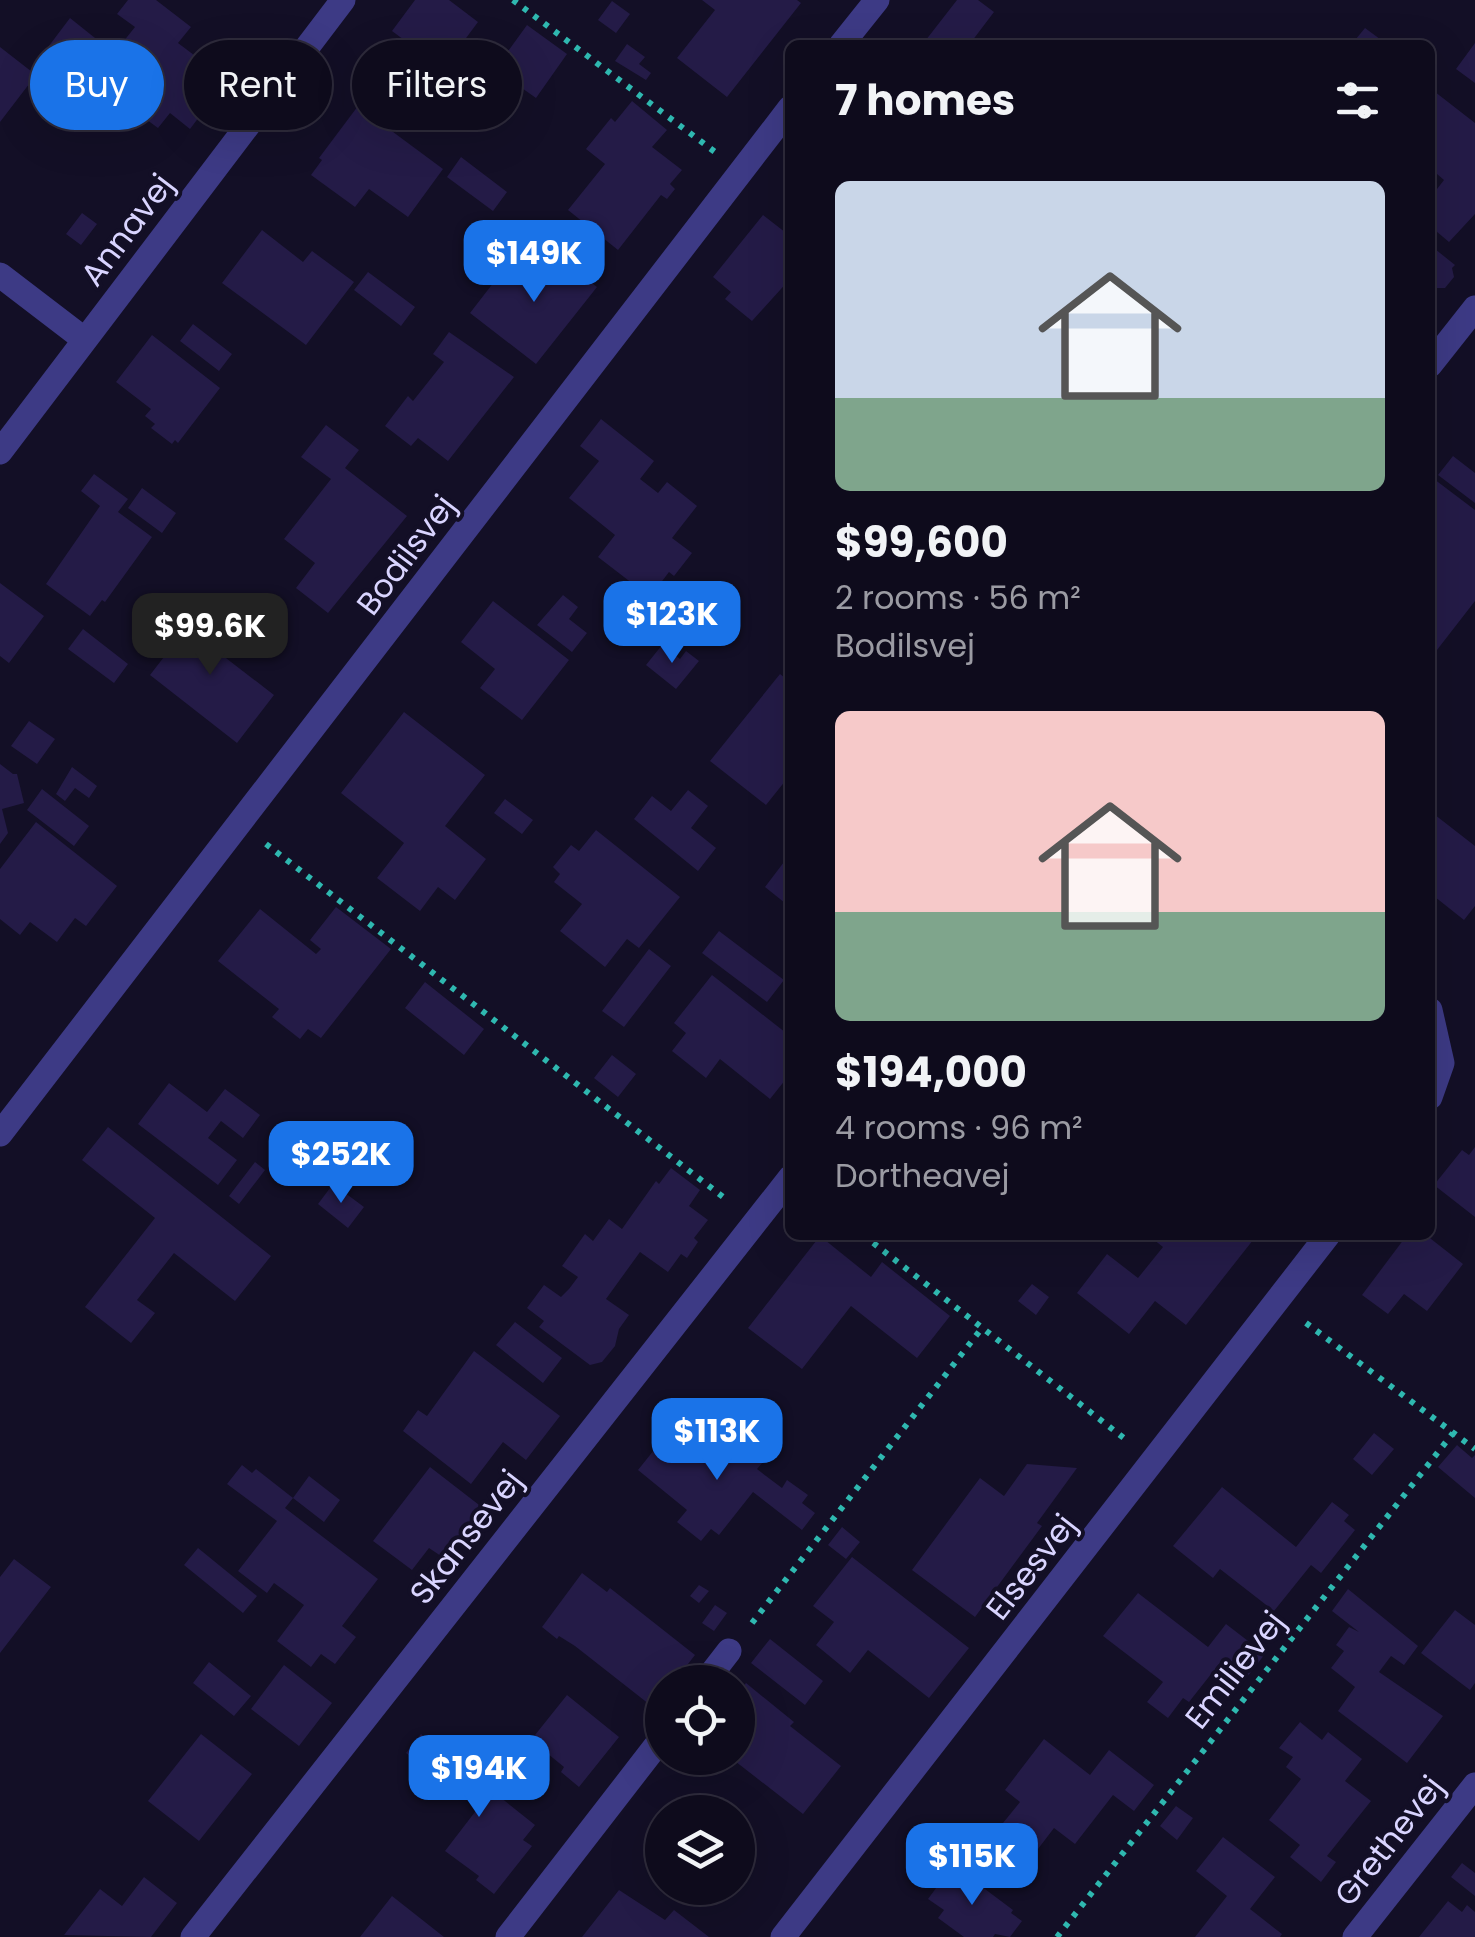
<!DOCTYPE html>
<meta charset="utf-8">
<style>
body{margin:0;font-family:Poppins,sans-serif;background:#1c1929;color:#f1f3f6;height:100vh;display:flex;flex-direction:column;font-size:38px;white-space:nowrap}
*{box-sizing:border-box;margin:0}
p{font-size:32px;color:#9b9ba3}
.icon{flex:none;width:55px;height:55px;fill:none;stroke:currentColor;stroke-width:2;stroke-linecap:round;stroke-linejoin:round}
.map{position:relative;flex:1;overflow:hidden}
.panel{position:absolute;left:785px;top:40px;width:650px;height:1200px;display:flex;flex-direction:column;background:#0e0b1c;border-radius:15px;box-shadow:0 10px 40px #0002,0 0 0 2px #2e2b3b}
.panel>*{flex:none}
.hud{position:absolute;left:30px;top:40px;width:605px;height:90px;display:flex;gap:20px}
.tools{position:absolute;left:645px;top:1665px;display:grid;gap:20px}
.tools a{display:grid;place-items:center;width:110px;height:110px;border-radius:50%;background:#0e0b1c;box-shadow:0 10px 40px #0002,0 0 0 2px #2e2b3b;font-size:50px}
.price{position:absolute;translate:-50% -85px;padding:0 22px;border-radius:20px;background:#1a73e8;color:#fff;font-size:32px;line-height:65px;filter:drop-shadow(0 2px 5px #0008)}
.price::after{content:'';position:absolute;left:50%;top:60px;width:30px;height:22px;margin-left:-15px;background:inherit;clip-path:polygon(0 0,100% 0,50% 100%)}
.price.on{background:#222;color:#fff}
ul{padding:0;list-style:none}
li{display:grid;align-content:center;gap:20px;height:530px;padding:0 50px}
li span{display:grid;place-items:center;height:310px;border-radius:15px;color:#555}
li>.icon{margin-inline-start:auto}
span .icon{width:180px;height:180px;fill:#fffc;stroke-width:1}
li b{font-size:42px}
h2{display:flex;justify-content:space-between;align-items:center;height:120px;padding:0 50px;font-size:42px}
.pill{padding:0 35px;border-radius:45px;background:#0e0b1c;box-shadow:0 10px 40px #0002,0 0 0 2px #2e2b3b;font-size:35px;line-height:90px}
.pill.on{background:#1a73e8;color:#fff}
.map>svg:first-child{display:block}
.building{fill:#241b47}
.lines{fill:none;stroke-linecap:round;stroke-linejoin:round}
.path{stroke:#2fb8b0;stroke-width:6;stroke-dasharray:5 8;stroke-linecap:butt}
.minor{stroke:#3d3a85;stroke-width:25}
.labels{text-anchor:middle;stroke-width:8;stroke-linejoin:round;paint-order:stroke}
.street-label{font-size:32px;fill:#d9d4ff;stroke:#130f26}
</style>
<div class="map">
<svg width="1475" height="1937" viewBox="0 0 1475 1937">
<rect width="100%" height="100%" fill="#130f26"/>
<path class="building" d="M128 0H156L191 27 178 43 227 80 190 129 170 113 158 128 128 106 148 77 115 52 135 27 117 14Z
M415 0H449L478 22 443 69 392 31Z
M702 0H797L801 3 727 97 677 58 715 10Z
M957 0H978L994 12 969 45H922Z
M612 1 630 14 616 33 598 20Z
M70 18 95 38 58 87 33 67Z
M527 25 567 54 536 98 495 69Z
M1365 28 1388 45H1351Z
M1475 43V83L1456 69Z
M627 44 645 57 639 64 651 73 646 80 615 61Z
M0 47 36 75 0 122Z
M1430 88 1475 123V214L1449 242 1430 226V198L1444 180 1430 168Z
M632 101 667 130 652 147 682 170 670 184 675 189 667 199 661 195 618 250 568 210 605 164 586 149 611 118 615 122Z
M358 106 443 169 408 217 369 189 355 207 311 175 322 160 319 158Z
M461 157 507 192 493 211 447 177Z
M82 213 97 224 81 245 66 234Z
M763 215 790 236V279L752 321 725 299 731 292 713 277Z
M262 230 303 262 312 251 354 282 306 345 222 283Z
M1430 245 1455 265 1452 268 1454 277 1445 288H1435L1430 295Z
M548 249 597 287 536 364 470 313 504 269 522 283Z
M368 272 415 307 401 326 354 290Z
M193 324 232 354 219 371 180 341Z
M449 332 514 377 448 461 418 438 411 446 385 426 408 396 413 401 444 362 433 354Z
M152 335 220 388 178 443 175 440 172 444 151 428 155 424 145 416 151 409 116 382Z
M601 419 654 461 640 479 658 493 667 482 697 506 672 538 692 553 674 576 669 572 650 597 598 557 615 535 569 498 599 461 580 446Z
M326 425 359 450 345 468 407 516 328 613 296 588 315 563 284 539 331 479 301 457Z
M1453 456 1475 473V503L1438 475Z
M94 474 128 499 118 512 152 537 105 602 102 600 90 616 46 584 100 506 81 491Z
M1430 476 1475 510V601L1430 659Z
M142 488 176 513 162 533 128 508Z
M0 583 44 616 9 663 0 656Z
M563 595 578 607 569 619 587 633 572 652 537 625Z
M493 601 569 660 522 720 480 688 495 669 461 642Z
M188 603 221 629 209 645 274 695 237 743 150 675 184 631 173 622Z
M83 629 128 664 114 683 68 649Z
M662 645 680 659 686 651 699 661 676 689 646 665Z
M780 674 790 682V775L766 805 710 761Z
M404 712 485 775 445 826 486 859 455 900 438 887 420 911 377 878 404 843 341 793Z
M29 721 55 739 37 764 11 746Z
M0 764 13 774H17L24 803 2 809 8 833 0 844Z
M72 767 97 786 89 798 75 788 65 801 56 794Z
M42 789 89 826 74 846 27 810Z
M688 790 708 806 691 828 716 848 698 871 634 819 652 796 671 811Z
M505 799 533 820 522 834 494 813Z
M1430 811 1475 846V906L1464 920 1430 893Z
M36 822 117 886 86 926 75 918 57 942 30 922 20 935 0 919V869Z
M596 830 680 897 639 948 627 939 605 967 560 931 582 904 554 882 560 874 553 867 571 845 579 851Z
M784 862 790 867V907L765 887Z
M336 907 391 949 321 1038 308 1029 300 1039 272 1017 279 1009 218 961 260 909 316 954 321 949 310 940Z
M719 931 784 980 767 1002 702 953Z
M649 949 671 966 624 1027 602 1011Z
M712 975 790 1036V1074L770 1099 720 1059 706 1078 672 1051 686 1033 674 1023Z
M425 982 484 1029 464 1055 405 1008Z
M612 1055 636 1074 618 1097 594 1078Z
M169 1083 207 1112 225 1089 260 1115 243 1138 221 1121 208 1138 237 1160 218 1185 138 1124Z
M108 1127 271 1256 235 1301 174 1253 137 1300 155 1313 131 1343 85 1307 155 1218 82 1160Z
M1475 1147V1217L1434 1185 1462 1150 1469 1155Z
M255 1162 265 1170 239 1204 229 1196Z
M671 1168 700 1190 689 1206 708 1220 694 1238 698 1242 687 1258 681 1254 668 1272 640 1252 606 1299 629 1315 619 1329 615 1346 602 1362 590 1365 539 1327 544 1321 527 1308 544 1285 561 1297 569 1289 578 1277 562 1266 585 1234 593 1241 609 1219 622 1229 656 1181 659 1184Z
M333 1184 364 1207 348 1228 318 1204Z
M1148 1235H1257L1186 1325 1155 1301 1129 1334 1077 1293 1107 1254 1138 1278 1163 1247Z
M1407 1235H1426L1463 1264 1427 1311 1404 1294 1388 1314 1362 1295Z
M820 1236 871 1277 882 1262 950 1316 917 1358 851 1306 802 1369 748 1328Z
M1032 1284 1049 1297 1036 1315 1018 1301Z
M515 1322 562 1358 543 1383 496 1345Z
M474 1351 560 1416 526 1460 503 1442 471 1484 403 1431 418 1410 427 1416Z
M674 1425 711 1455 729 1434 763 1462 757 1469 766 1476 782 1488 787 1480 808 1495 802 1503 815 1513 802 1530 753 1492 719 1535 711 1529 701 1541 677 1522 687 1510 638 1470Z
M1374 1433 1394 1449 1372 1475 1353 1459Z
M1457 1445 1472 1458 1475 1455V1498L1438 1467Z
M1027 1464 1077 1468 1037 1523 1042 1526 975 1617 912 1570 980 1478 1004 1496Z
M242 1465 252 1473 256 1469 293 1498 285 1508 378 1579 342 1626 356 1637 335 1664 321 1654 311 1667 277 1641 304 1605 274 1583 267 1593 238 1571 277 1521 227 1484Z
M430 1467 483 1508 444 1558 429 1548 412 1570 373 1541Z
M309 1476 340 1500 324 1522 293 1498Z
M1222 1487 1296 1547 1332 1502 1349 1515 1344 1521 1355 1530 1321 1573 1311 1565 1274 1611 1220 1569 1213 1578 1173 1546Z
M842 1527 860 1542 846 1559 828 1545Z
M198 1548 257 1596 243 1613 184 1565Z
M852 1557 969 1648 929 1698 868 1650 850 1673 816 1645 834 1622 813 1606Z
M14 1559 51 1587 0 1653V1577Z
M582 1573 607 1592 610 1588 695 1655 674 1682H662V1697L654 1708 575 1646 559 1636 557 1639 542 1627Z
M699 1585 709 1591 699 1603 690 1596Z
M1348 1589 1418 1646 1404 1665 1391 1656 1379 1672 1443 1716 1407 1763 1338 1711 1355 1687 1331 1668 1344 1651 1336 1645 1349 1627 1359 1632 1332 1611Z
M1138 1593 1208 1647 1226 1624 1265 1654 1247 1677 1223 1659 1189 1702 1183 1698 1168 1718 1147 1702 1163 1682 1103 1636Z
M715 1605 727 1613 714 1631 702 1623Z
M1455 1610 1475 1625V1683L1470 1690 1421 1653Z
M770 1639 823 1681 805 1705 751 1663Z
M209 1662 251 1696 234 1716 193 1683Z
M284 1665 332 1703 299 1746 251 1709Z
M746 1683 794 1722 790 1726 841 1766 803 1814 731 1758H738L744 1744 738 1739V1694Z
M567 1695 619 1737 579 1787 561 1772 564 1767 531 1740Z
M1300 1722 1322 1740 1328 1732 1362 1759 1345 1781 1371 1801 1327 1856 1336 1862 1321 1882 1290 1857 1300 1845 1269 1820 1301 1779 1286 1767 1293 1757 1279 1748Z
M201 1734 252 1774 199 1841 148 1801Z
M421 1734 535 1825 523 1840 532 1846 494 1894 476 1880 479 1876 445 1851 478 1808 406 1753Z
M1044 1739 1090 1775 1109 1750 1154 1785 1134 1811 1113 1795 1075 1844 1054 1828 1038 1849 1003 1823 1020 1802 1005 1790Z
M492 1751 532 1781 518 1799 479 1769Z
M1176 1806 1193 1818 1177 1840 1160 1826Z
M1223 1837 1275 1877 1250 1909 1282 1934 1280 1937H1195L1227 1896 1196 1871Z
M1462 1863 1475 1873V1896L1451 1877Z
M953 1865 1013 1910 1011 1913 1022 1921 1010 1937 995 1934 993 1937H964L938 1918 944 1910 928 1899Z
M144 1877 177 1903 151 1937 64 1935 100 1889 122 1906Z
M619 1890 665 1920 674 1910 709 1937H582Z
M392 1896 444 1937H360Z
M1448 1901 1462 1912 1467 1905 1475 1912V1937H1419Z"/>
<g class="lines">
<path class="path" d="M513 0 715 152
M266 844 727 1200
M863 1235 1125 1439
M1306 1323 1475 1449
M752 1623 982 1328
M1057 1937 1453 1433"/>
<path class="minor" d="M841 45 877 0
M0 275 85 340
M1430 365 1475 308
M0 452 343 0
M1430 1010 1442 1063 1430 1097
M0 1134 790 108
M705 1682 729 1651
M193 1937 790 1178
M508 1937 662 1738
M783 1937 1328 1235
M1355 1937 1475 1785"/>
</g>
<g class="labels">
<g class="street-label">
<text transform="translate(127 230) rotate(-53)" y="11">Annavej</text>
<text transform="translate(406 555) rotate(-53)" y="11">Bodilsvej</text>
<text transform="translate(466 1537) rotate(-52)" y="11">Skansevej</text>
<text transform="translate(1031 1567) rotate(-52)" y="11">Elsesvej</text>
<text transform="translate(1235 1670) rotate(-52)" y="11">Emilievej</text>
<text transform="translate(1389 1841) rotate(-52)" y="11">Grethevej</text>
</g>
</g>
</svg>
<div class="tools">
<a><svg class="icon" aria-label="locate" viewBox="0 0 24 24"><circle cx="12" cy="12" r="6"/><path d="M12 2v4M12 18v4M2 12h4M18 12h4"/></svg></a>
<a><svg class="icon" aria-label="layers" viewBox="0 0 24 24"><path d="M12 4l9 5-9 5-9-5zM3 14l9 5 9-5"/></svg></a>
</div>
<b class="price" style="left:534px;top:305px">$149K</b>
<b class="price" style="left:672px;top:666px">$123K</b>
<b class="price on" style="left:210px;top:678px">$99.6K</b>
<b class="price" style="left:341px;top:1206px">$252K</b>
<b class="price" style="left:717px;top:1483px">$113K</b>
<b class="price" style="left:479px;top:1820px">$194K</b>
<b class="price" style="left:972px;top:1908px">$115K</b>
<div class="hud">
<a class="pill on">Buy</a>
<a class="pill">Rent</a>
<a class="pill">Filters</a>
</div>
<section class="panel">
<h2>7 homes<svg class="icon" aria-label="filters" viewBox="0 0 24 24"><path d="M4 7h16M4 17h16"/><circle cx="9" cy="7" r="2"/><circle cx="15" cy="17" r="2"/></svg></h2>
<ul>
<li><span style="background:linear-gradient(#c9d6e8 70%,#7fa58c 0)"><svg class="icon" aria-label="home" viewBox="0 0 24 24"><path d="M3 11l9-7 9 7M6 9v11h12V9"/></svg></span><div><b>$99,600</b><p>2 rooms · 56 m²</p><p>Bodilsvej</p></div></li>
<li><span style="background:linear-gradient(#f6c9c9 65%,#7fa58c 0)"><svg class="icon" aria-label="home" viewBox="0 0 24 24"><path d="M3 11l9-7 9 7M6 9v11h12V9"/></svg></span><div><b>$194,000</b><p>4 rooms · 96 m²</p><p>Dortheavej</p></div></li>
</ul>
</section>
</div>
